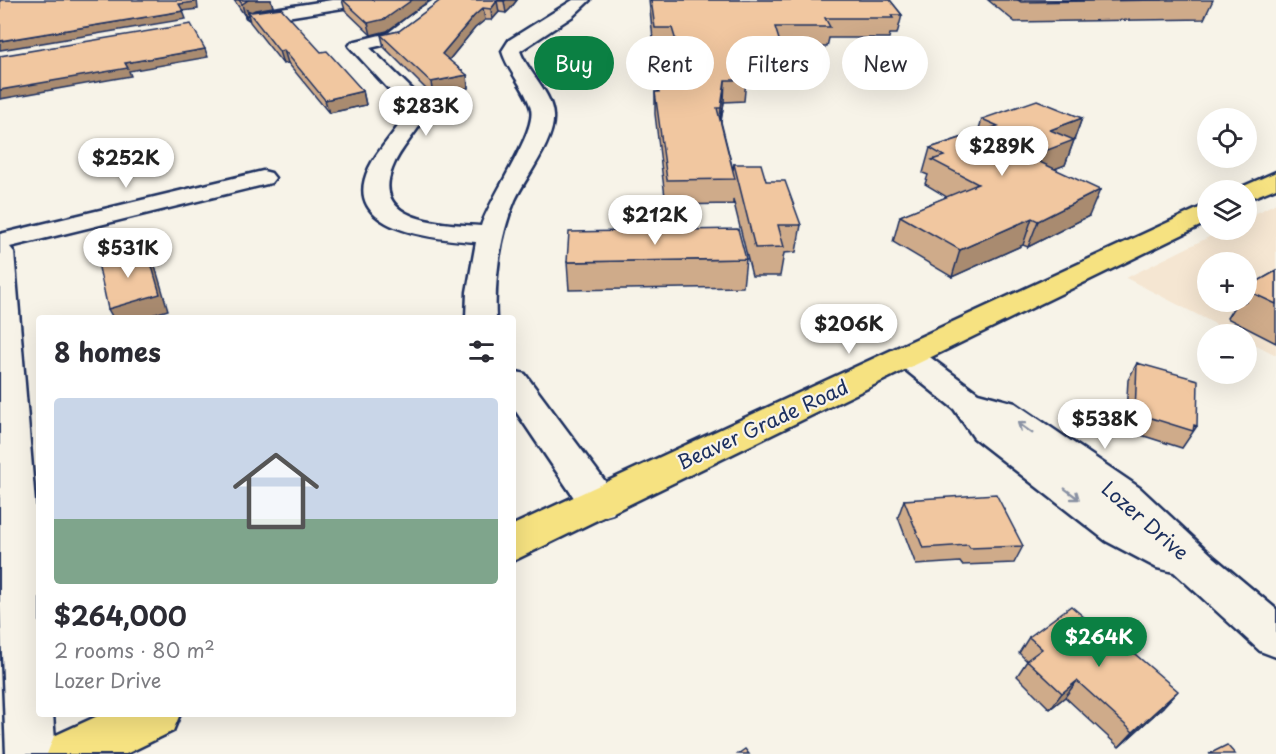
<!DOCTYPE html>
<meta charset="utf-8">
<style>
body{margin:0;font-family:"Playpen Sans",sans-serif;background:#f7f7f7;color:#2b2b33;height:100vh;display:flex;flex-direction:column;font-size:22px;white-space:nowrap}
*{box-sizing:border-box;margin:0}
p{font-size:20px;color:#7c7c81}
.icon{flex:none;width:33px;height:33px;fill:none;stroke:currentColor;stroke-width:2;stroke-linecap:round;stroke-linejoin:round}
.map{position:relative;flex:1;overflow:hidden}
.panel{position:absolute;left:36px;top:315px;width:480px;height:402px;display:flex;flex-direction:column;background:#fff;border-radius:6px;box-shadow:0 6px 24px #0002}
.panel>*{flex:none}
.top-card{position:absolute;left:534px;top:36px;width:570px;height:54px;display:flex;gap:12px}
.controls{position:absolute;left:1197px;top:108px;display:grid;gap:12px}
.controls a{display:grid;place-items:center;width:60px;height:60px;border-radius:50%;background:#fff;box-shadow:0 6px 24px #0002;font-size:30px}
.price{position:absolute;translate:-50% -51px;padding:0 14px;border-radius:21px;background:#fff;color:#222;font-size:20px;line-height:39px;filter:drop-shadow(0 2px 3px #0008)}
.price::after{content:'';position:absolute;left:50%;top:36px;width:18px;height:14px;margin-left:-9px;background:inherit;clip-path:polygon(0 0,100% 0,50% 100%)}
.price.on{background:#0b8043;color:#fff}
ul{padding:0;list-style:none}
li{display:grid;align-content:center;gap:12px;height:318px;padding:0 18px}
li span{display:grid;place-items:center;height:186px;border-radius:6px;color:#555}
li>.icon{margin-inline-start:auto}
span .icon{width:108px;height:108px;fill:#fffc;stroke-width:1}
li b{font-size:26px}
h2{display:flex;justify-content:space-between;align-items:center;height:72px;padding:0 18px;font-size:26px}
.chip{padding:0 21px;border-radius:27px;background:#fff;box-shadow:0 6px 24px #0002;font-size:21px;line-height:54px}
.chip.on{background:#0b8043;color:#fff}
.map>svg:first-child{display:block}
.built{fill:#f5e6d2;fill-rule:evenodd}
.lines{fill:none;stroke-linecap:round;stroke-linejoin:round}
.minor-casing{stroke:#1b2f5e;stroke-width:5}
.major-casing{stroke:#1b2f5e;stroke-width:5}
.minor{fill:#f7f3e8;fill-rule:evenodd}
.major{fill:#f6e281;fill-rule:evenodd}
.wall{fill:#cfab8a;stroke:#1b2f5e;stroke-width:1.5}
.shaded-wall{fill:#a98b70;stroke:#1b2f5e;stroke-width:1.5}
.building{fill:#f1c7a0;stroke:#1b2f5e;stroke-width:1.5}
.oneway{stroke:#8991a3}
.labels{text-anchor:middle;stroke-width:4.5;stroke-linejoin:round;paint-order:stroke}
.street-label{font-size:20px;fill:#1b2f5e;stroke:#f7f3e8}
</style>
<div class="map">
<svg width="1276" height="754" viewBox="0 0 1276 754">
<rect width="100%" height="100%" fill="#f7f3e8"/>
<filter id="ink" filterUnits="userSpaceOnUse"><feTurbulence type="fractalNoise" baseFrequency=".0167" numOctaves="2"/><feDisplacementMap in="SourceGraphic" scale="12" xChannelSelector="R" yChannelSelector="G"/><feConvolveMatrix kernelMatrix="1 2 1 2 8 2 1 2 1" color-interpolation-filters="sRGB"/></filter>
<g filter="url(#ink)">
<path class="built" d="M1276 203V355L1247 340 1246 334H1235L1126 278 1223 230H1246L1247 218ZM1208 262H1246V302H1208Z"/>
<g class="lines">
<g class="minor-casing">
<path id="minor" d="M332 0H370L362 5 255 22 247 17 255 12Z
M434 0H454L400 41 370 48 424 101 428 110C419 132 400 147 392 169 371 223 445 224 481 226 490 198 537 131 531 109 526 88 508 72 502 51L509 40 573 0H590L573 16 520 51C528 73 552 92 553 116 555 141 525 178 515 200 500 235 494 280 496 318H466L467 292 476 242C436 239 339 231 369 168 379 147 398 131 408 110L349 46 352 42 388 33 417 10Z
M263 171 271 173 275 178 271 183 10 247 14 252 39 551V714H53L56 754H6L0 604V234Z
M908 346 919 349 978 393 1015 403 1140 488 1215 558 1276 609V657L1260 651 1174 572 1157 568 1106 541 974 438 954 409 897 363 892 356 897 349Z
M513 371 525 374 613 492 618 503 613 514 599 518 585 514 513 407Z"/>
</g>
<g class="major-casing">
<path id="major" d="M1276 172V188L1246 200V190H1235Z
M1208 204V222L513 561V525Z
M102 714H180L173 731 126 754H47L54 736Z"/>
</g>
<use href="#minor" class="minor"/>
<use href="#major" class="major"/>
</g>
<path class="wall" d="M234 0H271L273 7 255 10 251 12 321 52 363 91 366 105 329 113 288 63 283 64 250 22 248 14 245 16Z
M342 0H430L387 31 371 35 345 10Z
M441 0H517L510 9 506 13 499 12 492 20H485L475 28 449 60 467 75 468 88 433 96 384 47 381 35 399 31Z
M649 0H890L902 15 897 34H890L889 38H829L827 47H782L780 69 744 70 746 80 744 101 724 102 721 122 733 170 734 164 766 181 801 225 796 252 784 253 780 276H752L733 199V204L666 205 655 114V92H658V80H681L671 48 654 49Z
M988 0H1213L1204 19 1015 22Z
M1082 118 1065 165 1054 169 1089 216 1028 247 1023 245 952 277 893 242 900 216 947 197 925 184 928 175 923 173 930 148 978 132 982 119Z
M746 259 743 287 569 290 567 262Z
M1276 271V343L1227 318 1237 302H1246V288Z
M1137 363 1197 426 1182 448 1125 430 1128 380Z
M904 500 1023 546 1014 563 962 565 960 562 916 565 898 517Z
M1029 637 1163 707 1119 747 1065 697 1050 709 1017 676 1027 661 1019 653Z"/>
<path class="shaded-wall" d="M195 0H197L198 9 182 11 179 4Z
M248 0H271L273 7 255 10 249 13 247 10 248 14 245 16 242 4Z
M412 0H430L387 31 371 35 368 23Z
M506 0H517L510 9 506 13 504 1Z
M497 1 499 12 492 20 491 9Z
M483 8 485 20 475 28 444 66 442 54 474 16Z
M183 11 186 19 0 50V41Z
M205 49 208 57 129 71 131 76 0 99V90L125 63Z
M284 50 288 63 283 64 279 51Z
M467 75 468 88 433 96 431 82Z
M725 80 724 102 719 131 721 108Z
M363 91 366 105 329 113 325 100Z
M1082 118 1065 165 1021 182 1029 157 1050 130Z
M1100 190 1089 216 1028 247 1038 221Z
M1032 218 1023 245 952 277 960 250Z
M147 249 155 266 168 310 142 318H113L108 309Z
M1077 681 1065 697 1050 709 1062 693Z
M1178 691 1163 707 1119 747 1133 732Z"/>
<path class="building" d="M0 0H195V2L179 4 183 11 0 41Z
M239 0H248L242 4Z
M343 0H412L385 19 368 23Z
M441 0H506L504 1H497L491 9 483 8 474 16 442 54 467 75 431 82 381 35 399 31Z
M651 0H890L902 15H891L893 18H825L830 27H775L782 49H740L745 60H742L746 80H725L721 108H717L735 179 667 180 655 92H659L658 80H688L672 28H655Z
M1018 0H1163L1021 2Z
M281 8 321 52 327 51 363 91 325 100 284 50 279 51 247 10 252 12Z
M191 24 205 49 125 63 128 68 0 90V56Z
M1037 100 1082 118 1050 130 1074 140 1029 157 1100 190 1038 221 1032 218 960 250 900 216 978 184 932 160 944 156 930 148 998 126 982 119Z
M734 164H761L766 181H785L801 225H778L784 247 755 248Z
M738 229 746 259 567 262 569 232Z
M147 249 160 294 108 309 98 263Z
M1276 271V304L1246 290V288Z
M1137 363 1198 380 1197 426 1194 425 1193 431 1135 413Z
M996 494 1023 546 970 548 968 545 923 548 904 500Z
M1071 606 1111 640 1115 637 1178 691 1133 732 1077 681 1062 693 1027 660 1042 649 1029 637Z
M1227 745 1235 754H1209Z
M745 749 749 754H738Z"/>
<defs><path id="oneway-shaft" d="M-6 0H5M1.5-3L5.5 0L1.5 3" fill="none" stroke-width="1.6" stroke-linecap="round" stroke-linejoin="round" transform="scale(1.5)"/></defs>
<g class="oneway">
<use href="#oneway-shaft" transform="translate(1025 428) rotate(-145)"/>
<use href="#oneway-shaft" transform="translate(1072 494) rotate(37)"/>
</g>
</g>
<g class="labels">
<g class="street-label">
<text transform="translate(763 425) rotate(-25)" y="7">Beaver Grade Road</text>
<text transform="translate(1145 521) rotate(41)" y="7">Lozer Drive</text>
</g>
</g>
</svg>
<div class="controls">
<a><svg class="icon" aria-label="locate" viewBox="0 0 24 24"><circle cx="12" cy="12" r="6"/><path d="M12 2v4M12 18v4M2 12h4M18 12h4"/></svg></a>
<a><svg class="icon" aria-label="layers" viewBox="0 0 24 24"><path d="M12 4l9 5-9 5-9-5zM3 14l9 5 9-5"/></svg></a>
<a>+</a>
<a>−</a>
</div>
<b class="price" style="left:426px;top:137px">$283K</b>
<b class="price" style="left:1002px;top:177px">$289K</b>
<b class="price" style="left:126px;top:189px">$252K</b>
<b class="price" style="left:655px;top:246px">$212K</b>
<b class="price" style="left:128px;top:279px">$531K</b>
<b class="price" style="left:849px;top:355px">$206K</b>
<b class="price" style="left:1105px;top:450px">$538K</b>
<b class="price on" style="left:1099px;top:668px">$264K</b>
<div class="top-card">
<a class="chip on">Buy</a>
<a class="chip">Rent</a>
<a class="chip">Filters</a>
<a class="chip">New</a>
</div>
<section class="panel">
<h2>8 homes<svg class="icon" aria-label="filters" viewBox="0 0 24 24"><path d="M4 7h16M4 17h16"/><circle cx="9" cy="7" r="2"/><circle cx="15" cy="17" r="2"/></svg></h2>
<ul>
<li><span style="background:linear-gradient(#c9d6e8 65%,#7fa58c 0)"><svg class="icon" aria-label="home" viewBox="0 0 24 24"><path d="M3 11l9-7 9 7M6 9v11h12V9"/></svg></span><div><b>$264,000</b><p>2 rooms · 80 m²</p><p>Lozer Drive</p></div></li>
</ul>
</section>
</div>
